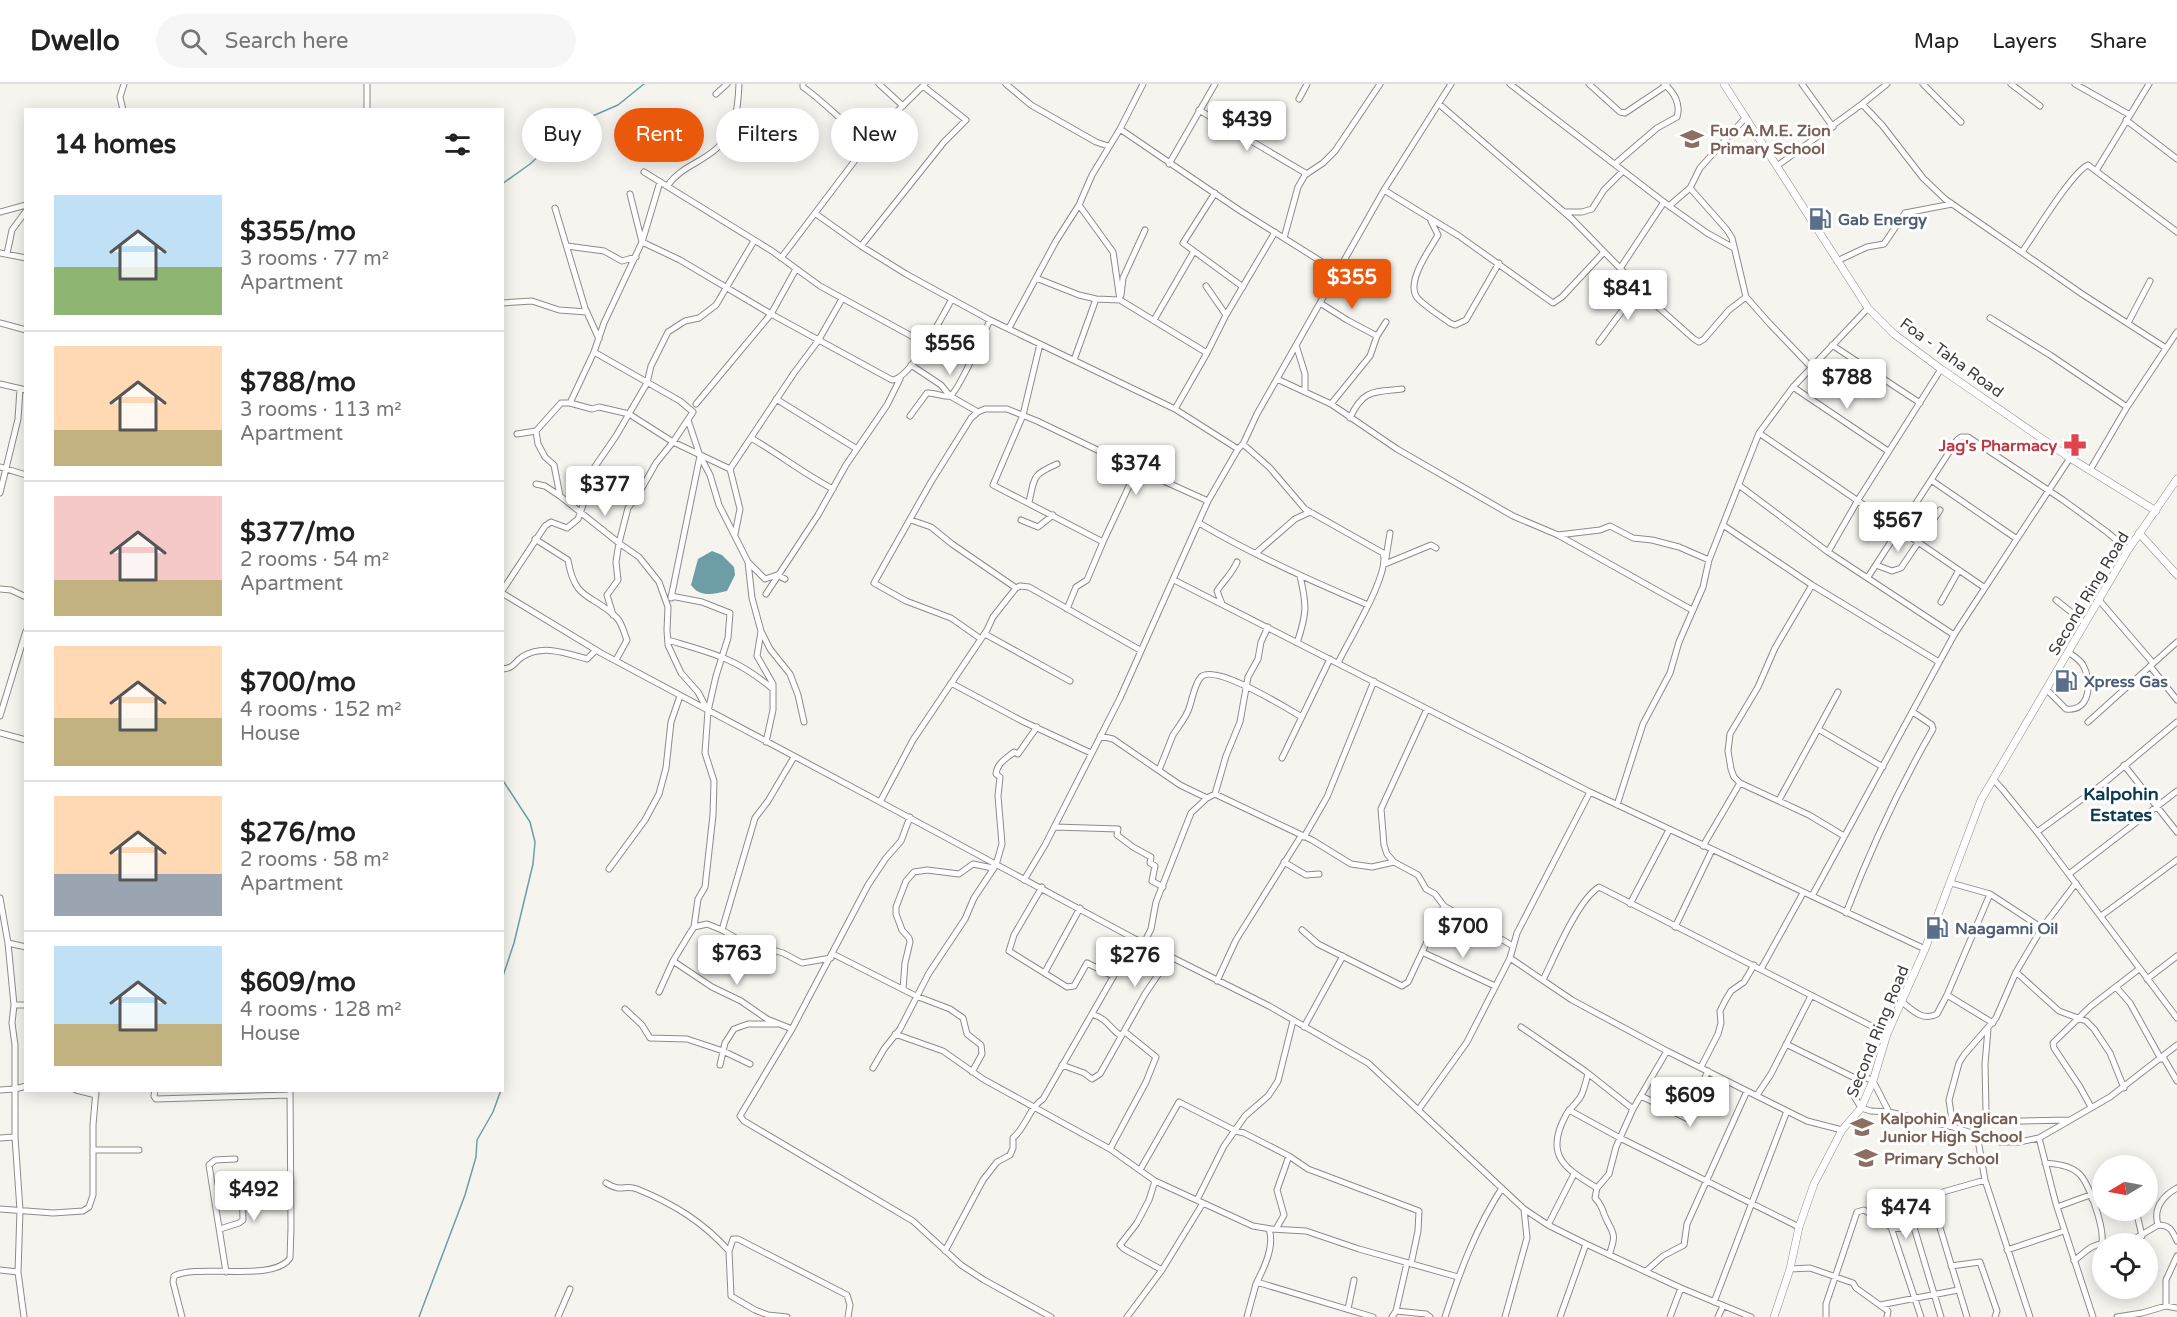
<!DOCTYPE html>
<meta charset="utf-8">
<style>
body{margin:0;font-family:"Varela Round",sans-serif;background:#f6f6f6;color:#222;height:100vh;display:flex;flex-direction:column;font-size:22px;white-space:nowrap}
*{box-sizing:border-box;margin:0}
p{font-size:20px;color:#767676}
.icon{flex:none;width:33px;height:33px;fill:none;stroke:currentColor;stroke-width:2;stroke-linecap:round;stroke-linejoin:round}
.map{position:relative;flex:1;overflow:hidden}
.panel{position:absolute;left:24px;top:24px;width:480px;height:984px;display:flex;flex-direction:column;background:#fff;border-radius:0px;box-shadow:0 3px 15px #0003}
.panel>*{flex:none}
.banner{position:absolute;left:522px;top:24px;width:570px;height:54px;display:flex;gap:12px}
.needle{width:39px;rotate:260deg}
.buttons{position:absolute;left:2092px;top:1071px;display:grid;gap:12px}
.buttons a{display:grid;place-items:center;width:66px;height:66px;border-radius:50%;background:#fff;box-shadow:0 3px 15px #0003;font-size:30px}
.price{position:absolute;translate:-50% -51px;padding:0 14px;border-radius:6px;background:#fff;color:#222;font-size:20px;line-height:39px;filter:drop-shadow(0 2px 3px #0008)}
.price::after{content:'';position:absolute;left:50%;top:36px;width:18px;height:14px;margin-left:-9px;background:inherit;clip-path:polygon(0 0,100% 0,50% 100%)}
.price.active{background:#ea580c;color:#fff}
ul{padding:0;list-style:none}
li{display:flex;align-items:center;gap:18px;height:150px;padding:0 30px}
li+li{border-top:2px solid #e0e0e0}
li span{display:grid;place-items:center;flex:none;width:168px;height:120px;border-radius:0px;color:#555}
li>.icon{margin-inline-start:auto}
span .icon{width:72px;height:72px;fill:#fffc;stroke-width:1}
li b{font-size:26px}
h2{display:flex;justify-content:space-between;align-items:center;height:72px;padding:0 30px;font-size:26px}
.pill{padding:0 21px;border-radius:27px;background:#fff;box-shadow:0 3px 15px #0003;font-size:21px;line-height:54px}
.pill.active{background:#ea580c;color:#fff}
header{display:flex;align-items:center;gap:36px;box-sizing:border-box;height:84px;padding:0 30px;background:#fff;border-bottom:2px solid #e0e0e0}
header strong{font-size:28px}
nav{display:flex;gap:33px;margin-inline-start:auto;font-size:21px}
.search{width:420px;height:54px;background:#f6f6f6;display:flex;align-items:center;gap:15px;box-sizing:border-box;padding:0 21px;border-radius:33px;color:#767676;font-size:22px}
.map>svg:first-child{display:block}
.water{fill:#6e9ea5}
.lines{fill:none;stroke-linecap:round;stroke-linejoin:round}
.stream{stroke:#6e9ea5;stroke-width:1.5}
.minor-casing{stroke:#8d8c87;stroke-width:7}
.tertiary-casing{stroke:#8d8c87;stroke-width:8}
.minor{stroke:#fff;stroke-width:5}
.tertiary{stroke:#fff;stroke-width:7}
.labels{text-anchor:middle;stroke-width:6;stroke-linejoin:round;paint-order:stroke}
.education-label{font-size:16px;font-weight:bold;fill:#785e54;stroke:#fff;text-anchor:start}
.service-label{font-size:16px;font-weight:bold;fill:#4e5e75;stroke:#fff;text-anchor:start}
.street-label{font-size:16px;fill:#3d3c3a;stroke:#fff}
.health-label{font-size:16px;font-weight:bold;fill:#be3a42;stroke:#fff;text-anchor:end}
.neighbourhood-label{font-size:18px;font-weight:bold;fill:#0c3a4f;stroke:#fff}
</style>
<header>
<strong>Dwello</strong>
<div class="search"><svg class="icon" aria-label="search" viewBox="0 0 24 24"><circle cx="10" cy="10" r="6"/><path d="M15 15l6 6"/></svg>Search here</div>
<nav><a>Map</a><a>Layers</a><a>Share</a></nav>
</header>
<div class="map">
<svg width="2177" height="1233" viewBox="0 0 2177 1233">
<rect width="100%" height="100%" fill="#f5f4ef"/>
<path class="water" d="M712 467 722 471 734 483 735 491 727 507C714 510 700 514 691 501L698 475Z"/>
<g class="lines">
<path class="stream" d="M502 100 530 80 574 40 618 21 644 0
M502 695 530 738 535 758 533 780 514 859 502 895
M502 981V1003
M419 1233 465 1111 476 1073 477 1056 493 1028 501 1006"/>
<g class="minor-casing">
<path id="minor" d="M803 0V3C827 20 846 42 870 59
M879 0 903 22
M1006 0 1031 21 1096 58 1108 62
M1510 0 1669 122 1690 104 1700 84 1746 33
M1589 0 1620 28 1625 29 1667 1
M1802 0 1833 43
M1923 0 1961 38
M2011 0 2040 22
M2075 0 2130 31
M2149 0 2096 87 2177 148
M716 10 727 0
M1299 15 1307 0
M1439 20 1572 135 1659 224 1694 255 1699 258 1704 255 1729 226 1746 213
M1862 20 1887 0
M123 26 120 13 124 0
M367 26V0
M1199 26 1307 90
M2126 36 2177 75
M1120 45 1239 126 1338 188
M1169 80 1215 0
M1615 80 1657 44 1677 33C1681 20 1674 8 1664 0
M1777 82 1862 20 1882 41 1923 94 1945 115 2082 210 2166 264
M644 88 772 167 820 202 926 260
M667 102C682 82 699 80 716 65 736 48 738 24 739 0
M1690 104 1727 146 1732 154 1746 213 1770 240 1811 283
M1384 106 1459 152 1553 219 1562 213 1604 168
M1215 109 1183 159 1243 203
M630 110 642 158 680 176 771 230 892 296C911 295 942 232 952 215
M1079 121 1113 168 1120 216
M1669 122 1707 149 1734 164
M555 124 585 224 599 255
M0 128 26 121
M1565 128H1582L1592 125 1604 106 1623 87
M816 130 861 162 906 190 990 236 1175 325 1238 365
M1431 137 1438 151C1430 165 1407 196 1416 212 1421 220 1442 233 1450 239L1455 241 1466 236 1499 179
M1284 154 1298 103 1305 91 1323 79 1335 67 1380 0
M567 162 604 167 622 177 636 173
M861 162 944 58 966 36 923 2
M2022 168C2034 151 2072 88 2088 81L2096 87
M0 169 26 174
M7 170 12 146 26 127
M781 174 878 46 925 0
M1837 177 1867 163 1884 160 1905 129 1952 120
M1621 183 1664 118
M1036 194 1079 211 1096 215 1120 216 1207 269 1175 325
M1206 202 1226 231
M1121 211 1123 194 1145 146
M502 219 532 217 559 226 587 228
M1320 219 1347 236 1377 252 1386 238
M1990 234 2050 271 2127 323
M1154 236 1194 167
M0 239 26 246
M2128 239 2150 197
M1009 244 1056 157 1079 121 1092 91 1120 45 1143 0
M1599 258 1639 204
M1040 260 1023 331 993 401 1103 458 1137 385 1208 417
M1296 261 1305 290V308
M1832 261 1920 319
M594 268 680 317 693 328 673 358 656 379 639 409 628 424 619 459 639 473 659 498 668 523 667 546 668 561 681 589 698 608 708 627
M1207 269 1226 231 1275 148
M1074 276 1096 215
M911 281 941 301 950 312 978 328
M1277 295 1331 320 1397 365 1513 432 1558 451 1692 526
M0 300 26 306
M1793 303 1888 367
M776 315 857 365
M570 319 592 325 599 323 629 330 673 358 730 385 794 289 818 257 842 215
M696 320 771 230 796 185
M1331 320 1370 272 1377 252
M910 332 927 309C934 308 944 314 950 312 958 308 985 247 990 236
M1350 334C1363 305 1374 308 1402 305
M688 336 700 372
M536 347 538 360 545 373 554 381 560 412 619 459 616 478 618 496 607 511 613 531
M1759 349 1985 504
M517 350 536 347 561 319H570L594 268 604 239 642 158 660 98
M751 354C779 370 804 390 833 405
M1243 360 1270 384 1305 425 1383 469C1391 489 1348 557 1338 579
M0 383 26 391
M730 385 740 425 735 450
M2090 386 2127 323 2177 248
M1931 396 2017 455
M536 400 545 402 560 412
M1740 402 1828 468 1954 551
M0 409 18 335 20 305
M1029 418C1035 392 1032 391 1057 380
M911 436 931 443 952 460 1016 504
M1021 436 1038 443 1053 431
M1199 439C1253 471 1311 497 1368 521
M1723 441 1812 501 1939 578
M1390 449 1385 480 1431 461 1436 464
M1558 451 1600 446 1610 442 1633 454 1652 456 1679 463 1709 476
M535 455 568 476C575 519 593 509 617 534 622 539 624 549 627 556L616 576
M1828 468 1858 416 1941 285
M1256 469 1295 435 1310 428
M748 478 752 514 761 547 757 572 773 600V626L766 658
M1876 481 1892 487 1901 484 1940 426
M1868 493 1957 356 1961 353H1968L2063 416 2107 448 2128 466
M1174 496 1590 708 1925 865
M1812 501 1775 564 1758 603 1730 650 1728 667 1731 685 1734 693 1740 699 1809 731 1844 752
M0 505 11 506 26 513
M502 507 545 442 551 438 567 444 578 435 591 399 594 384 616 352 647 299 651 282 668 248 685 237 699 234 716 221 754 157
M502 509 601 569 880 718
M766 510 818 431 846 381 887 321 900 295
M671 512 702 518 730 529 728 554 716 592 708 627 705 669 714 697 713 731 705 803 698 815 694 843
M671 514 700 372 710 391 719 421 748 478 765 495 777 491 785 495
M2098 515 2153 579
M2056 516 2085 539
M1941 518 1959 486
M1222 520 1217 507C1224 496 1232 490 1237 478
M1067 525 1076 503 1087 496 1103 458
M762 549 770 565 790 590 798 611 804 638
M985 550 1070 597
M981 555 951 534 906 517 874 499 931 398 971 334 978 328 985 325H1007L1037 337 1137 385
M668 556C712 569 736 574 773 605
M1297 559C1307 529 1307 522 1300 492
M1140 566 1029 503 1020 502 1016 504 993 533 987 546 913 656 880 718 1135 855 1269 922 1368 979 1524 1125 1548 1141 1586 1160 1681 1204 1751 1233
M2150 582 2177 616
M502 585C515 584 513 579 522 573 543 560 565 569 587 575L596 566
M951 599 1022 637 1091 669
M2046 605 2066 625C2091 628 2092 597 2083 581 2079 575 2074 572 2068 568
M1427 625 1381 725 1384 761 1387 770 1394 778 1418 791 1426 805 1435 810 1444 822 1513 862
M0 632 26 547
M2088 638 2177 558
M1818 645 1838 608
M0 649 26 656
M1100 652 1113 655 1180 701 1207 714
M1282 674 1330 575
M2124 681 2177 748
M1159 686C1164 674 1168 663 1173 651 1178 643 1184 636 1188 627 1192 618 1194 600 1201 593 1215 579 1286 624 1302 633
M1993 695 2003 706 2037 748 2177 934
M1215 710 1226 672 1240 638 1248 593 1258 575 1261 558 1268 543
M1779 716 1818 645 1883 683
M1617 721 1643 640 1670 589 1679 558 1703 503 1709 476 1759 349 1793 303 1868 224
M910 733 901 757 886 774 868 801 792 945 740 1032 744 1037 913 1137 961 1181 984 1196 1051 1233
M1055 743 1118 745 1117 751 1133 763 1151 773 1150 779 1155 782 1152 797 1163 803
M2037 748 2104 699 2177 638
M1304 753 1327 713 1374 597
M1703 762 1740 699
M1284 778 1306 791 1319 790
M609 785 645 736 659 710 666 684 671 638 680 612
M2069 790 2177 707
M1024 796 1045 761 1120 614 1208 417 1238 365 1243 360 1257 330 1384 106 1451 0
M1951 799 1990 810 2042 844
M1042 803 1014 851 1009 867 1067 903 1074 902 1087 879 1113 892
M1812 812 1954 551 2070 374
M0 814 8 859 14 921 12 939 15 961V1053L20 1126 18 1188 24 1233
M1630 820 1669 746
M1846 829C1870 766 1899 704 1933 645L1932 641 1913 628
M2101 832 2177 776
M1675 843 1712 766
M722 846 755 734 768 717 794 673
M1302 846 1318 860 1402 902 1408 898 1444 822
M8 859 26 863
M1144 859 1151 845 1156 818 1191 729 1207 714 1215 710 1312 756 1351 780 1372 783 1394 778
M1422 868 1495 902
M833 870 916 912 950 925 963 934 967 950 981 961 982 970 972 988
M1510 874 1517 849 1590 708
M673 877 712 903 741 917 767 935 792 945
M1761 885 1803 809
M1045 888 1080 824
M2016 888 2059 927 2086 937 2094 945 2110 969 2124 1004
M2147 895 2177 872
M1543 896C1555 872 1577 817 1599 803L1887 950
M1217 897 1236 856 1301 752
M2116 903 2130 919 2161 975
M903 905 905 879 910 858 909 854 902 846 896 830V823L906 797 914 788 927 786 959 790 973 780 993 784
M659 908 673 877 690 849 694 843 707 840 722 846 739 856 783 869 802 879 831 874
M1947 911 1993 939
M1901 917C1912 926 1923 938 1937 930L1947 911 1990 810
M14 921H26
M625 925 642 941 650 954 687 955 723 967 750 980
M1092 930C1109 936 1108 943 1121 952
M1304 943 1343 872
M1521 943 1585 987 1633 1025
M895 950 943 967 983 995 1110 1065 1155 1097 1253 1142 1271 1145 1306 1147 1359 1165 1458 1193
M1786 960 1857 995 1865 993 1873 997 1889 1028
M2163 973 2177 997
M720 981 725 959 734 945 748 940H779
M1062 981 1084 989 1092 995 1100 990 1145 910 1170 873
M1701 983 1718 950 1721 939 1720 927 1725 917 1731 907 1744 898 1754 881
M873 984 884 965 900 945 929 889 965 835 974 814 996 781 1002 760 998 712 1000 693 996 690C997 679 1006 675 1014 668L1018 670 1037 643
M1588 990C1586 997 1584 1006 1581 1012 1577 1019 1570 1024 1566 1031 1544 1071 1564 1084 1597 1104
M1857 995 1854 1012 1861 1024 1871 1027 1889 1028 1953 1043 2000 1058H2019L2039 1054 2110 1013 2177 961
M0 1006 15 1005 26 1002
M76 1006 96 1011
M155 1006 154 1012 156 1015 290 1011
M1757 1011 1771 990 1811 912
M1641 1012 1686 1034 1708 987
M2091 1023 2080 1003 2054 964 2053 959 2091 922 2139 885
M1419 1025 1467 958 1510 874 1572 916 1667 967 1807 1037 1842 1046
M1569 1026 1620 1054 1799 1143
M1986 1027 1985 980 1988 945
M1953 1036 1976 1038 2070 1036
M1953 1043 1949 1016 1959 979 1964 971 1996 934 2016 888 2042 844 2076 799
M1977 1050 1985 1096 2030 1233
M0 1054 15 1053
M2039 1054 2056 1120 2093 1233
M1110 1065 1146 998 1156 973 1125 948
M93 1066H139
M2045 1079C2055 1080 2068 1081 2077 1088 2089 1096 2104 1144 2102 1158
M1140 1086 1179 1018 1236 1047 1244 1049 1289 1072 1308 1085 1419 1127 1418 1147 1411 1180
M1155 1097 1149 1116 1137 1139 1120 1161 1124 1165 1162 1186
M606 1099C622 1109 624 1100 637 1105 674 1120 703 1138 729 1167
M2177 1104C2163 1112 2153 1124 2158 1141 2170 1141 2172 1146 2177 1157
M1931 1114 1967 1233
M2092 1115 2103 1111
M1197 1116 1224 1062 1245 1032 1268 1012 1278 997 1293 937
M2057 1123 2090 1111
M0 1125 53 1129 83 1127 89 1123 93 1111V1041L96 1006
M2136 1126 2142 1152
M1913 1140 1941 1233
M1548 1141 1574 1090
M1891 1143 1921 1233
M220 1145 239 1139 243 1136 242 1102
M1269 1145C1275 1162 1264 1184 1256 1200L1260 1199 1373 1233
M1276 1145 1284 1131 1277 1106 1289 1072
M2126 1160 2158 1141
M2007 1166 2064 1147
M945 1167 983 1096 997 1078 1010 1071 1013 1064V1054C1027 1042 1028 1025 1043 1015L1135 855
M1609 1171C1618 1147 1612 1150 1604 1130 1602 1123 1600 1119 1595 1114L1597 1104 1609 1090 1616 1063 1633 1025 1667 967
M2074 1177C2084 1169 2093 1158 2107 1160
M1951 1182 1980 1178 1997 1227 1995 1233
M1790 1185 1810 1184 1853 1199 1856 1204 1888 1227 1887 1233
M0 1186 18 1188
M1646 1187 1663 1172 1684 1161 1687 1140 1747 1007
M226 1188 209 1081 215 1076 235 1075
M1714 1218 1787 1027
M1880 1221 1958 1206
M2166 1222V1196L2177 1172
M1348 1225 1354 1196
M1396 1227 1426 1230 1430 1233
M182 1233 173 1198 174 1192C198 1179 274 1199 290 1174L291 1144 290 1006
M558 1233 570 1205
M787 1233 768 1231 755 1226 731 1212 729 1167 733 1155H738L847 1211 850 1221 848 1233
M1127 1233 1162 1186 1203 1119
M1247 1233 1256 1200
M1392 1233 1396 1227 1407 1179
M1445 1233C1460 1187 1476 1144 1502 1104
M1505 1233 1527 1154 1524 1125
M1560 1233 1586 1160
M1670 1233 1681 1204
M1718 1233 1723 1222
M1826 1233V1220L1857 1128 1864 1126 1891 1143 1905 1145 1913 1140 1936 1110 1985 1096
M2117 1233 2142 1229 2166 1222 2177 1224"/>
</g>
<g class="tertiary-casing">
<path id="tertiary" d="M1724 0 1868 224 1894 250 1941 285 2070 374 2156 427
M2139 449 2177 491
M1774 1233 1790 1185 1799 1143 1814 1100 1842 1046 1861 1024 1873 997 1887 950 1925 865 1981 716 2128 466 2177 395"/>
</g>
<use href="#minor" class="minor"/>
<use href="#tertiary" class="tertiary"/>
</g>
<defs>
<g id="school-bare" transform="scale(1.8)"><path d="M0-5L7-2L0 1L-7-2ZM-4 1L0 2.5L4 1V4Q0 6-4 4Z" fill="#8d6e63" stroke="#fff" stroke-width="2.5" paint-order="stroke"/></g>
<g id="fuel-bare" transform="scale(1.8)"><path d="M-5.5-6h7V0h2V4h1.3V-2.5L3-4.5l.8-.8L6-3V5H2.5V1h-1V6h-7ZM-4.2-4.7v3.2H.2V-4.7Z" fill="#5c6f8a" stroke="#fff" stroke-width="2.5" paint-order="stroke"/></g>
<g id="pharmacy-bare" transform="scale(1.8)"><path d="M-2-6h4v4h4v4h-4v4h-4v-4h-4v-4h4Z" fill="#e0444e" stroke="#fff" stroke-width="2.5" paint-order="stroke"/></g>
</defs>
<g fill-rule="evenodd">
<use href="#school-bare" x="1692" y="55"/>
<use href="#fuel-bare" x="1820" y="135"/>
<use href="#pharmacy-bare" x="2075" y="361"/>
<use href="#fuel-bare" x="2066" y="597"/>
<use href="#fuel-bare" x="1937" y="844"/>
<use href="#school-bare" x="1862" y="1043"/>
<use href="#school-bare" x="1866" y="1074"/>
</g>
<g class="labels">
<g class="education-label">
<text x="1710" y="52">Fuo A.M.E. Zion<tspan x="1710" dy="18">Primary School</tspan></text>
<text x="1880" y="1040">Kalpohin Anglican<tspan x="1880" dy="18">Junior High School</tspan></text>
<text x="1884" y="1080">Primary School</text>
</g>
<g class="service-label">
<text x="1838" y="141">Gab Energy</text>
<text x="2084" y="603">Xpress Gas</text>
<text x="1955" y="850">Naagamni Oil</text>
</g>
<g class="street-label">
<text transform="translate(1952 273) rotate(36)" y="6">Foa - Taha Road</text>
<text transform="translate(2088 509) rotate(-59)" y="6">Second Ring Road</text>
<text transform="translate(1877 947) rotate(-68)" y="6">Second Ring Road</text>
</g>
<g class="health-label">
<text x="2057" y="367">Jag's Pharmacy</text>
</g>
<g class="neighbourhood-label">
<text x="2121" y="716">Kalpohin<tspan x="2121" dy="21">Estates</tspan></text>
</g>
</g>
</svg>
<div class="buttons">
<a><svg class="needle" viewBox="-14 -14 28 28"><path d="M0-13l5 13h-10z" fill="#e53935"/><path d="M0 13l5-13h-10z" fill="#767676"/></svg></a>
<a><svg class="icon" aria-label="locate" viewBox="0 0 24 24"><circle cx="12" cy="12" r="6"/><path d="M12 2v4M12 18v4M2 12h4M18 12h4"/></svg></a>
</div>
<b class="price" style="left:1247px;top:68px">$439</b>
<b class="price active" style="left:1352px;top:226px">$355</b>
<b class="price" style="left:1628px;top:237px">$841</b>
<b class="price" style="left:950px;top:292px">$556</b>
<b class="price" style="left:1847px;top:326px">$788</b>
<b class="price" style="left:1136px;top:412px">$374</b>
<b class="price" style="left:605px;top:433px">$377</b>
<b class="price" style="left:1898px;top:469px">$567</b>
<b class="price" style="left:1463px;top:875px">$700</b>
<b class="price" style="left:737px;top:902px">$763</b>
<b class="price" style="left:1135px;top:904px">$276</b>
<b class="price" style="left:1690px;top:1044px">$609</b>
<b class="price" style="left:254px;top:1138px">$492</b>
<b class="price" style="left:1906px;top:1156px">$474</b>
<div class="banner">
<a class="pill">Buy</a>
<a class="pill active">Rent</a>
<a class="pill">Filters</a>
<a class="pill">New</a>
</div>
<section class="panel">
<h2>14 homes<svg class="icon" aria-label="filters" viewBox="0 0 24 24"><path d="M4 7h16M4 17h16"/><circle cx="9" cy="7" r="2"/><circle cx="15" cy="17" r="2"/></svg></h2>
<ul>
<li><span style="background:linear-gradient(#bfe0f5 60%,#8fb573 0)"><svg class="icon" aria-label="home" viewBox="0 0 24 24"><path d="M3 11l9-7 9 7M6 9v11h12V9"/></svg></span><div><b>$355/mo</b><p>3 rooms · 77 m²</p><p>Apartment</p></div></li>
<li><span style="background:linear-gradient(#ffd9b3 70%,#c2b280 0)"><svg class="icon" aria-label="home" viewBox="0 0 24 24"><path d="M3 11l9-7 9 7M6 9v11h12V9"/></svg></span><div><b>$788/mo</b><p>3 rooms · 113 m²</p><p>Apartment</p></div></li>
<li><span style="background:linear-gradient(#f6c9c9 70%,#c2b280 0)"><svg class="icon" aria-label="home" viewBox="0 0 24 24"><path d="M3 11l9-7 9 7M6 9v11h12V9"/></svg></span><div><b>$377/mo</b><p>2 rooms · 54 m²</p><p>Apartment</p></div></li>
<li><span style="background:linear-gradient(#ffd9b3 60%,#c2b280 0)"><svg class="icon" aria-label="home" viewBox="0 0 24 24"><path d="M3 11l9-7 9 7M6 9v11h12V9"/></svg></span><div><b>$700/mo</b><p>4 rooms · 152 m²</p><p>House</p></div></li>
<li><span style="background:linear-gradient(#ffd9b3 65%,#9aa5b1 0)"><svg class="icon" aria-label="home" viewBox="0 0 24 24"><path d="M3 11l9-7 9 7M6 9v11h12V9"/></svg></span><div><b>$276/mo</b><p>2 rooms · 58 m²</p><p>Apartment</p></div></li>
<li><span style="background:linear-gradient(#bfe0f5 65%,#c2b280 0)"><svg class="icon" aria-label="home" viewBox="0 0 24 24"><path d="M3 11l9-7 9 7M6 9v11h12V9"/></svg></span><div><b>$609/mo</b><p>4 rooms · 128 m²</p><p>House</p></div></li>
</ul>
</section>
</div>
